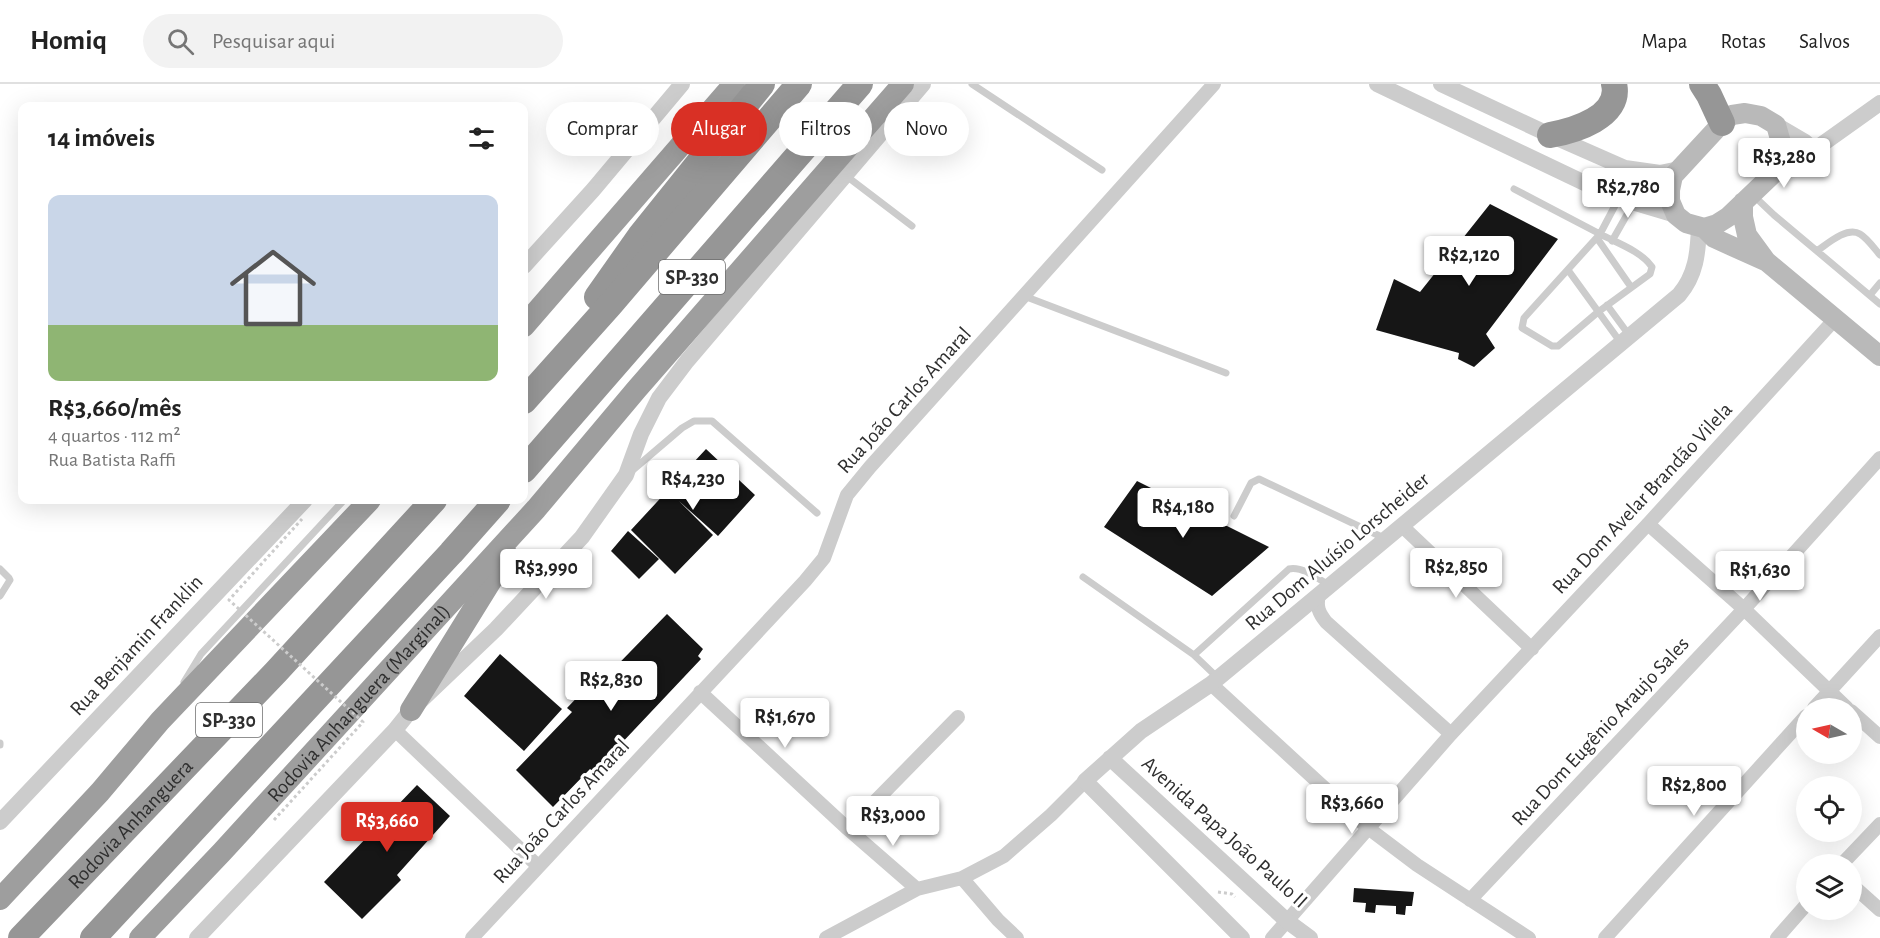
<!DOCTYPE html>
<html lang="pt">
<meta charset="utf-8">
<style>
body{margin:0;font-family:"Alegreya Sans",sans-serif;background:#f2f2f2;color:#222;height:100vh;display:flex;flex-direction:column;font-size:22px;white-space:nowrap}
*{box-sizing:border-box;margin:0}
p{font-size:20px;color:#767676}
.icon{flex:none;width:33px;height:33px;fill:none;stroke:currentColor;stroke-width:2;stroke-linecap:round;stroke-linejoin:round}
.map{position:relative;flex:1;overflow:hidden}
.details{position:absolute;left:18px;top:18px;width:510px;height:402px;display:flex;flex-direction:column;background:#fff;border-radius:12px;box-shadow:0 6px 24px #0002}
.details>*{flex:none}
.banner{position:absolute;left:546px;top:18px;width:570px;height:54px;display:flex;gap:12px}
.needle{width:39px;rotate:279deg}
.fabs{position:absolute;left:1796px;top:614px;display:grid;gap:12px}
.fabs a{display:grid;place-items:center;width:66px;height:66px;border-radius:50%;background:#fff;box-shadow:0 6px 24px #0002;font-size:30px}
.price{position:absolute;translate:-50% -51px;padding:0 14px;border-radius:6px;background:#fff;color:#222;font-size:20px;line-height:39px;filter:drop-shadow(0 2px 3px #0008)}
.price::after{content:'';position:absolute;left:50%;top:36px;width:18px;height:14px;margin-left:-9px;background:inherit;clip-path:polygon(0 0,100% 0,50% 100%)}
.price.on{background:#d93025;color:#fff}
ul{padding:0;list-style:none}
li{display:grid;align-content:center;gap:12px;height:318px;padding:0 30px}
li+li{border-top:2px solid #e0e0e0}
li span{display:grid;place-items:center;height:186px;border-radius:12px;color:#555}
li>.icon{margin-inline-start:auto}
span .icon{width:108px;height:108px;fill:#fffc;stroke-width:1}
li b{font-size:26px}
h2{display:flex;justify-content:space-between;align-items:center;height:72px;padding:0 30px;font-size:26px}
.chip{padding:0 21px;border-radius:27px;background:#fff;box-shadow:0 6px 24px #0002;font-size:21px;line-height:54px}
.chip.on{background:#d93025;color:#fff}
header{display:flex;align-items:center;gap:36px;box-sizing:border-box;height:84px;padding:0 30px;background:#fff;border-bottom:2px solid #e0e0e0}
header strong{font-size:28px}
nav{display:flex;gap:33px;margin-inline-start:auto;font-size:21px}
.search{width:420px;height:54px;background:#f2f2f2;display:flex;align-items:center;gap:15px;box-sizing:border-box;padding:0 21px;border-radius:33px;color:#767676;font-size:22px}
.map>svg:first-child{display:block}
.building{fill:#161616}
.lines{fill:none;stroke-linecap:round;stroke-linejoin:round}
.path{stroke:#ccc;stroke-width:3;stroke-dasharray:3 3;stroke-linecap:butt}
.service{stroke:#ccc;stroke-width:7}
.minor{stroke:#ccc;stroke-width:14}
.tertiary{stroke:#ccc;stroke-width:16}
.secondary{stroke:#b9b9b9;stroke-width:20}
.trunk{stroke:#9e9e9e;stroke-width:22}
.motorway{stroke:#969696;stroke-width:26}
.path-bridge{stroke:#ccc;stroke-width:3;stroke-dasharray:3 3;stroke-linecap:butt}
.labels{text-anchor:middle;stroke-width:6;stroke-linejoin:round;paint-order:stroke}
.shield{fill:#fff;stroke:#6d6d6d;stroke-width:1.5}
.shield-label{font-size:20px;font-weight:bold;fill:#2f2f2f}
.street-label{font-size:21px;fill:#2f2f2f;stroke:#fff}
</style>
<header>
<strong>Homiq</strong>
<div class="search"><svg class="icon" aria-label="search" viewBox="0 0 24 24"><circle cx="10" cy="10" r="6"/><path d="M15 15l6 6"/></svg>Pesquisar aqui</div>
<nav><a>Mapa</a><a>Rotas</a><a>Salvos</a></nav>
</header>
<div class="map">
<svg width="1880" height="854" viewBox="0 0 1880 854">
<rect width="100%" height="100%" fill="#fff"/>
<path class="building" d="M1490 120 1558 155 1486 250 1495 264 1474 283 1458 275 1459 269 1376 246 1394 195 1420 208Z
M706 365 755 411 718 452 679 417 713 451 675 490 631 446Z
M1137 397 1269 463 1212 512 1104 443Z
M628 447 659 475 639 495 611 467Z
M667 530 703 565 698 572 701 575 617 664 621 670 600 693 590 685 553 723 516 686 572 628 567 624 587 603 592 607Z
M500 570 562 625 524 667 464 612Z
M417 701 450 732 397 791 401 796 362 835 324 798Z
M1354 804 1414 808 1412 822H1406L1405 831 1396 830V822L1376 821 1375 829 1365 828 1366 819 1353 818Z"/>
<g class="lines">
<path class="path" d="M1218 808 1232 810 1235 813"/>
<path class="service" d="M972 0 1102 86
M845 91 912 142
M1514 105 1600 150C1617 159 1641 167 1652 183L1650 190 1598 228 1558 262H1552L1522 244 1524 234 1600 150 1619 114
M1754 112 1774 131 1880 220
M1597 154 1631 203
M1612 157 1633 120
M1817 167C1827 160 1847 142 1860 150 1867 154 1874 164 1880 171
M1568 186 1621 259
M1870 211 1880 199
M1024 212 1226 289
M1607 221 1629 251
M634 385 682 344 694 337H712L817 429
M1234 432 1251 399 1259 395 1386 455
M0 485 9 494 10 496 0 512
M1083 493 1194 571
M1218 594 1194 571 1289 485C1302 482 1319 495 1330 502
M184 598 201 570 344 416
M0 659V661"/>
<path class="minor" d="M1648 440 1744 525 1847 624
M1402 442 1532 565
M1319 511C1316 523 1319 529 1326 538L1451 650
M1211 600 1368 744 1417 781 1529 854
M700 608 848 745 917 805
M1814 624 1880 552
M1851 627 1880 653
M395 646 538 782
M848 745 958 633
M1842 780 1880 740
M962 794 998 836 1017 854
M1851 800 1880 826
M1470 816 1744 525 1880 374
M472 854 805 497 824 474 847 411 870 383 1214 0
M826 854 917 805 962 794 1004 772 1051 731 1085 697
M1272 854 1451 650 1648 440 1836 234
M1605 854 1806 632
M1777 854 1806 821"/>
<path class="tertiary" d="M1377 0 1593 103 1619 114 1676 131
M1441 0 1550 51 1625 84 1660 89 1679 85
M1776 41 1805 58 1814 66
M1772 91 1814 66 1880 19
M524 182 593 106 682 0
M1110 674 1287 837 1310 854
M0 738 305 416
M197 854 395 646 411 626 496 545 582 453 626 391 641 350 659 314 687 277 923 0
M1242 854 1085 697 1141 647 1211 600 1297 529 1679 211C1696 191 1698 169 1699 143"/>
<path class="secondary" d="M1745 29 1761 32 1776 41 1782 62 1780 75 1772 91 1728 133 1717 140 1704 144 1686 139 1676 131 1670 117V106L1673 92 1722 39 1732 31Z
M1743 118V133L1747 151 1766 177 1880 272
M1704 144 1714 154 1765 177"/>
<g class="trunk">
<path d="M524 242 734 0"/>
<path d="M411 626 507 471"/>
<path d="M0 815 100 708 160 637 370 416"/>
<path id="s1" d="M140 854 222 768 536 425 636 306 903 0"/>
</g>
<g class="motorway">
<path d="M1702 0 1709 11 1722 39"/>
<path d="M1550 51C1573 47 1622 33 1614 0"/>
<path d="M597 213 640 152 762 0"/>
<path d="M524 317 610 221 799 0"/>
<path d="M524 386 860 0"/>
<path id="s2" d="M21 854 276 588 434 416"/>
<path d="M93 854 451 469 498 416"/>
</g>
<path class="path-bridge" d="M274 736 363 638 229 516 302 435"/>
</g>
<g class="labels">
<g class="shield">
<rect x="659" y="176" width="66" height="34" rx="4.5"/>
<rect x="196" y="619" width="66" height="34" rx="4.5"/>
</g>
<g class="shield-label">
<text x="692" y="200">SP-330</text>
<text x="229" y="643">SP-330</text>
</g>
<g class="street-label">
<text transform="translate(904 316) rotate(-48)" y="7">Rua João Carlos Amaral</text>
<text transform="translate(1642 414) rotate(-47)" y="7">Rua Dom Avelar Brandão Vilela</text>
<text transform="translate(1337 467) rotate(-40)" y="7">Rua Dom Aluísio Lorscheider</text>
<text transform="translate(136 561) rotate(-47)" y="7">Rua Benjamin Franklin</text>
<text dy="7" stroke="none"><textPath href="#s1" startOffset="321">Rodovia Anhanguera (Marginal)</textPath></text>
<text transform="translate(1600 647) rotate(-47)" y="7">Rua Dom Eugênio Araujo Sales</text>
<text transform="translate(561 727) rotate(-47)" y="7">Rua João Carlos Amaral</text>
<text dy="7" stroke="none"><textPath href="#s2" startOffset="158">Rodovia Anhanguera</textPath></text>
<text transform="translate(1225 748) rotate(42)" y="7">Avenida Papa João Paulo II</text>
</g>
</g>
</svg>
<div class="fabs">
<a><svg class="needle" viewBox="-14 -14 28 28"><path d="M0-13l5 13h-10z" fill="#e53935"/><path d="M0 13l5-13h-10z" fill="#767676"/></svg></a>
<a><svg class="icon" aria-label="locate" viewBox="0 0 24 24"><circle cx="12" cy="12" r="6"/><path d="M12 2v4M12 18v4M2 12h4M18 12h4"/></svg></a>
<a><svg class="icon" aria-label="layers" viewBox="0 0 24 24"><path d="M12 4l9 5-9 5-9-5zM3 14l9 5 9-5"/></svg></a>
</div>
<b class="price" style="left:1784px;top:105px">R$3,280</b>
<b class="price" style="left:1628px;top:135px">R$2,780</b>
<b class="price" style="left:1469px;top:203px">R$2,120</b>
<b class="price" style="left:693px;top:427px">R$4,230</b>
<b class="price" style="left:1183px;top:455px">R$4,180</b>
<b class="price" style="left:1456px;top:515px">R$2,850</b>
<b class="price" style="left:546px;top:516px">R$3,990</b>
<b class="price" style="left:1760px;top:518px">R$1,630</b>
<b class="price" style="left:611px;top:628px">R$2,830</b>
<b class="price" style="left:785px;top:665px">R$1,670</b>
<b class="price" style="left:1694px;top:733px">R$2,800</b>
<b class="price" style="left:1352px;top:751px">R$3,660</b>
<b class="price" style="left:893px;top:763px">R$3,000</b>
<b class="price on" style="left:387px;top:769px">R$3,660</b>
<div class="banner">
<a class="chip">Comprar</a>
<a class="chip on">Alugar</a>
<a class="chip">Filtros</a>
<a class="chip">Novo</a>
</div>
<section class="details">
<h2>14 imóveis<svg class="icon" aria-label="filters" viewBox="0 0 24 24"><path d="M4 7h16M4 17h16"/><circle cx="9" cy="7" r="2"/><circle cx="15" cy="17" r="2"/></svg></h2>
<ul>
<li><span style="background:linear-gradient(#c9d6e8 70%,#8fb573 0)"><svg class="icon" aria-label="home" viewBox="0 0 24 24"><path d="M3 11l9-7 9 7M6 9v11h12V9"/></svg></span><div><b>R$3,660/mês</b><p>4 quartos · 112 m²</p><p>Rua Batista Raffi</p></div></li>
</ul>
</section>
</div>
